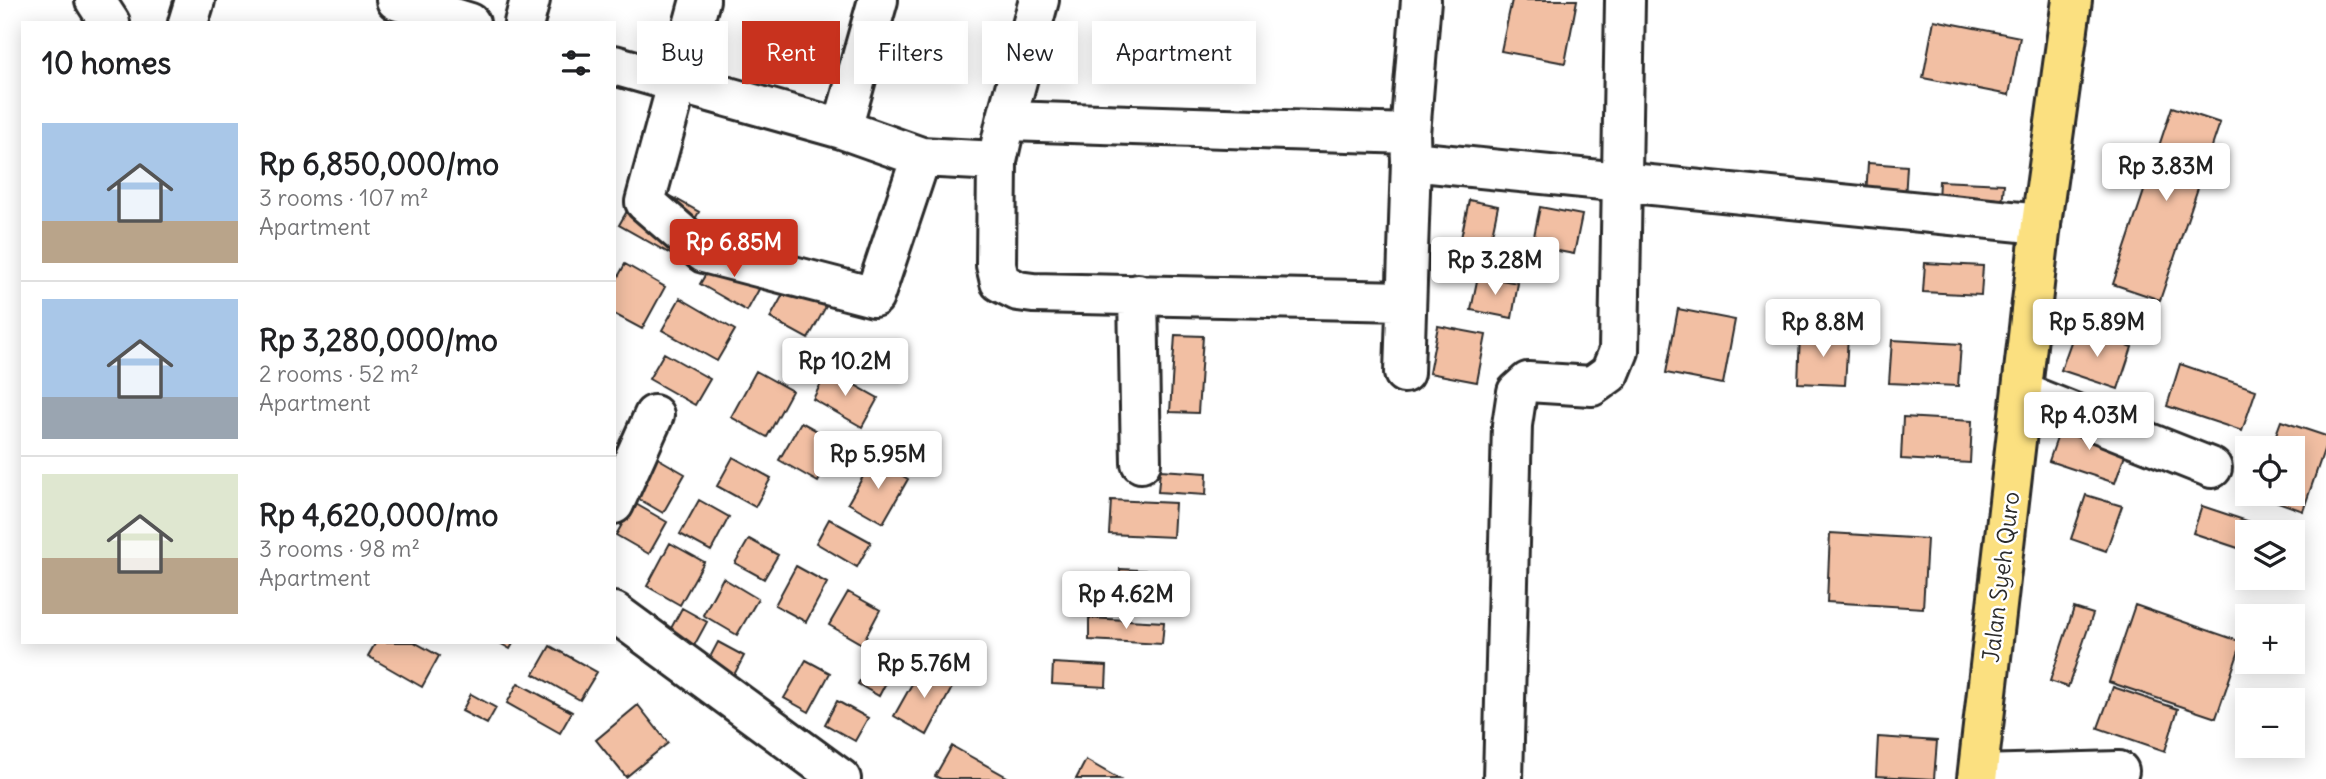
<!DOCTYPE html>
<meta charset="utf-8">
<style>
body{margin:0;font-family:Delius,sans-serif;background:#f6f6f6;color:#202124;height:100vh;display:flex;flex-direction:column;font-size:26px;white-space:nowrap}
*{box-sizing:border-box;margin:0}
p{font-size:23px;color:#757577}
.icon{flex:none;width:38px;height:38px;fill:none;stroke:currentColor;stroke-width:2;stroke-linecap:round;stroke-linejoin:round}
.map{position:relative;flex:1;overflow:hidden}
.sheet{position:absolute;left:21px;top:21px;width:595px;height:623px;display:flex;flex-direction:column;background:#fff;border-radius:0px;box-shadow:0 4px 18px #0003}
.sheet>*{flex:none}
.hud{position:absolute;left:637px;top:21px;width:665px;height:63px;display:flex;gap:14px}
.fabs{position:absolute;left:2235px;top:436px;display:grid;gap:14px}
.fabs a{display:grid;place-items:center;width:70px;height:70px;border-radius:0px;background:#fff;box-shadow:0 4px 18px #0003;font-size:35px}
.price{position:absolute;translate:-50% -60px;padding:0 16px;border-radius:7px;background:#fff;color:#222;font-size:23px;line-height:46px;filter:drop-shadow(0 2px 4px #0008)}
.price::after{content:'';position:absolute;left:50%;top:42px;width:21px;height:16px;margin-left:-10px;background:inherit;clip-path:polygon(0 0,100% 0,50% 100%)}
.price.selected{background:#c8321e;color:#fff}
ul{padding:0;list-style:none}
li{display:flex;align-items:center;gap:21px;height:175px;padding:0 21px}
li+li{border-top:2px solid #e0e0e0}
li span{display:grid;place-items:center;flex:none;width:196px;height:140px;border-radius:0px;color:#555}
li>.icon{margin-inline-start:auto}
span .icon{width:84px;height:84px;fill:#fffc;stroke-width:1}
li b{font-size:30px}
h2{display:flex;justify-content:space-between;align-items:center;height:84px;padding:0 21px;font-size:30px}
.pill{padding:0 24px;border-radius:0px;background:#fff;box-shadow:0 4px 18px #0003;font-size:24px;line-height:63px}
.pill.selected{background:#c8321e;color:#fff}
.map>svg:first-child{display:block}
.building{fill:#f2bfa3;stroke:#2b2b2b;stroke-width:2}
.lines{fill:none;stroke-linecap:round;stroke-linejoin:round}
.minor-casing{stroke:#2b2b2b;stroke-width:44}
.major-casing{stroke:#2b2b2b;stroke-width:44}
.minor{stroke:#fff;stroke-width:38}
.major{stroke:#fbe080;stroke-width:38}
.labels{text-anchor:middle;stroke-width:5;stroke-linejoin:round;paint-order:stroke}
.street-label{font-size:23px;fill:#2b2b2b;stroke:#fff}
</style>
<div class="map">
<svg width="2326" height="779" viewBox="0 0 2326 779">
<rect width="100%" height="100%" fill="#fff"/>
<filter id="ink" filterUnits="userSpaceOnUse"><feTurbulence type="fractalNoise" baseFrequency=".0143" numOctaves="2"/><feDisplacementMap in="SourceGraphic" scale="14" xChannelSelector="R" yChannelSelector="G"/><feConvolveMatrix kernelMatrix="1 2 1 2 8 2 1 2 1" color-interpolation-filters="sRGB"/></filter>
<g filter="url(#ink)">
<path class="building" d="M1512 0H1577L1565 63 1501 51Z
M1934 20 2020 37 2009 95 1923 78Z
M2172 107 2220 123 2160 300 2113 284Z
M1868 163 1907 166 1905 199 1866 197Z
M644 181 699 212 674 256 619 225Z
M1939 181 2004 184 2002 205 1938 201Z
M1469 200 1498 206 1490 244 1461 238Z
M1540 207 1582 215 1574 254 1532 246Z
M722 246 768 273 747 311 700 284Z
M1925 263 1983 266 1981 295 1923 292Z
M625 264 665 287 642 329 614 314V284Z
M796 271 834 292 808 339 770 318Z
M1478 276 1518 283 1512 318 1471 310Z
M680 298 735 330 717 361 662 330Z
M1678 309 1735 320 1723 384 1666 373Z
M1438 326 1486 335 1477 382 1429 373Z
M2076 328 2132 347 2118 389 2061 370Z
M1800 334 1848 336 1845 385 1798 383Z
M1175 335 1203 336 1198 413 1170 412Z
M1892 340 1961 344 1958 386 1889 383Z
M664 353 710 379 695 405 649 379Z
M2180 364 2256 390 2242 431 2167 406Z
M828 370 878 398 862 427 813 399Z
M756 371 792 391 767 437 731 417Z
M1903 417 1972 421 1970 463 1901 459Z
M2063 421 2129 443 2115 483 2049 461Z
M2281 421 2326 436V444L2303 511 2256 494H2292V448H2271Z
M801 422 839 443 818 482 779 460Z
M647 452 685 474 663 513 625 491Z
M733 457 771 478 755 507 717 486Z
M873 459 908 479 883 523 848 503Z
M1160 470 1207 473 1206 495 1158 492Z
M2086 495 2122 506 2106 551 2071 539Z
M699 500 729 517 711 551 680 534Z
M1111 500 1175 503 1173 537 1109 534Z
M634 503 667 522 649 554 616 535Z
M2202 506 2280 532H2247V551L2193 533Z
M829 519 871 542 857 567 816 543Z
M1830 533 1927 539 1923 608 1827 602Z
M749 539 778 555 764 579 735 563Z
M670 543 704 562 680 605 647 586Z
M796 566 827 583 806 622 775 605Z
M1120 569 1176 572 1175 595 1119 593Z
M723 578 758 599 737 635 703 615Z
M848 592 880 610 862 644 829 625Z
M2135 605 2242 642 2216 718 2109 682Z
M682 608 707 622 689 655 664 641Z
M2074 608 2093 614 2068 687 2050 681Z
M1089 618 1164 622 1162 644 1089 640Z
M376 642H414L439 656 422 687 368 656Z
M498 642H514L510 649Z
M718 642 744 656 725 692 699 678Z
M882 643 901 654 879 696 858 684Z
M550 646 597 672 580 700 534 674Z
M806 660 830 673 809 712 784 698Z
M1053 663 1107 666 1106 687 1052 684Z
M922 666 954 684 927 735 894 716Z
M518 683 572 712 560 733 507 703Z
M2113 687 2178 709 2165 751 2098 728Z
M471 694 496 708 487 724 462 711Z
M837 701 868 718 855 741 825 724Z
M638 705 668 743 626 777 596 740Z
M1878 737 1937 741 1934 779 1876 776Z
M952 746 1007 777 1005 779H941L935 776Z
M1086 760 1119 779H1076Z"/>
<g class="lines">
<g class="minor-casing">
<path id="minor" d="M95 0 110 23
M396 0 470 23
M700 0 645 202 704 253 874 297 921 157
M1421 0 1410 134 1411 161 2041 224
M188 23 195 0
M524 23 530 0
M614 65 842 129 921 157 997 161 1006 121 1410 134
M1006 121 1039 0
M842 129 878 0
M997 161 996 265 1000 282 1018 291 1033 293 1406 301
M1138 294 1141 463
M1404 373 1411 161
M2023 393 2212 468
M614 504 654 415
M614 612 841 779
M1978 775 2119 771
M1503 779 1512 425 1517 392 1528 382 1592 386 1610 373 1619 351 1625 0"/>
</g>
<g class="major-casing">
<path id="major" d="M1977 779 2041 224 2072 0"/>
</g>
<use href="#minor" class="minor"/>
<use href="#major" class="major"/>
</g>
</g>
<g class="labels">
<g class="street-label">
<text transform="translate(2001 577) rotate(-83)" y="8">Jalan Syeh Quro</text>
</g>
</g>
</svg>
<div class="fabs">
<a><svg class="icon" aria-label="locate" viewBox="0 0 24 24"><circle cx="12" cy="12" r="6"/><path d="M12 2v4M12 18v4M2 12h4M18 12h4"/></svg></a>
<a><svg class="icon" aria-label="layers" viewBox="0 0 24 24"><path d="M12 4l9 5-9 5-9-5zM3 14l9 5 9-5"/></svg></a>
<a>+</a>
<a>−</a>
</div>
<b class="price" style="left:2166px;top:203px">Rp 3.83M</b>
<b class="price selected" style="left:734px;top:279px">Rp 6.85M</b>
<b class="price" style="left:1495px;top:297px">Rp 3.28M</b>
<b class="price" style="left:1823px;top:359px">Rp 8.8M</b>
<b class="price" style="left:2097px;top:359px">Rp 5.89M</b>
<b class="price" style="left:845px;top:398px">Rp 10.2M</b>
<b class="price" style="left:2089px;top:452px">Rp 4.03M</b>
<b class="price" style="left:878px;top:491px">Rp 5.95M</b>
<b class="price" style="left:1126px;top:631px">Rp 4.62M</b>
<b class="price" style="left:924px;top:700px">Rp 5.76M</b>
<div class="hud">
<a class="pill">Buy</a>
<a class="pill selected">Rent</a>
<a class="pill">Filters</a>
<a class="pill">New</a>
<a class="pill">Apartment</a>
</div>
<section class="sheet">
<h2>10 homes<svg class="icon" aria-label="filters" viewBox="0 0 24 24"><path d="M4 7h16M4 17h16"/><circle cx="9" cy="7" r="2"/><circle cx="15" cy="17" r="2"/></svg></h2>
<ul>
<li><span style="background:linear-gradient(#a9c7e8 70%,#b9a48a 0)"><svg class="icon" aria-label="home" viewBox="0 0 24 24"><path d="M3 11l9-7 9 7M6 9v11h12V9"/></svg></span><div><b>Rp 6,850,000/mo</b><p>3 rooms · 107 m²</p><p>Apartment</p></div></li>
<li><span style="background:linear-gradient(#a9c7e8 70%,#9aa5b1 0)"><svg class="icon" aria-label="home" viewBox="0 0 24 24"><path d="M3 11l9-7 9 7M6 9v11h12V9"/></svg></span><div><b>Rp 3,280,000/mo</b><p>2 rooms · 52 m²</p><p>Apartment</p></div></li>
<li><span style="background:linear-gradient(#dfe7d0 60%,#b9a48a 0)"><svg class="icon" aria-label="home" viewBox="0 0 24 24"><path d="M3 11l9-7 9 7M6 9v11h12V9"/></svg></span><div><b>Rp 4,620,000/mo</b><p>3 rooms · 98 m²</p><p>Apartment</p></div></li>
</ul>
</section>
</div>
